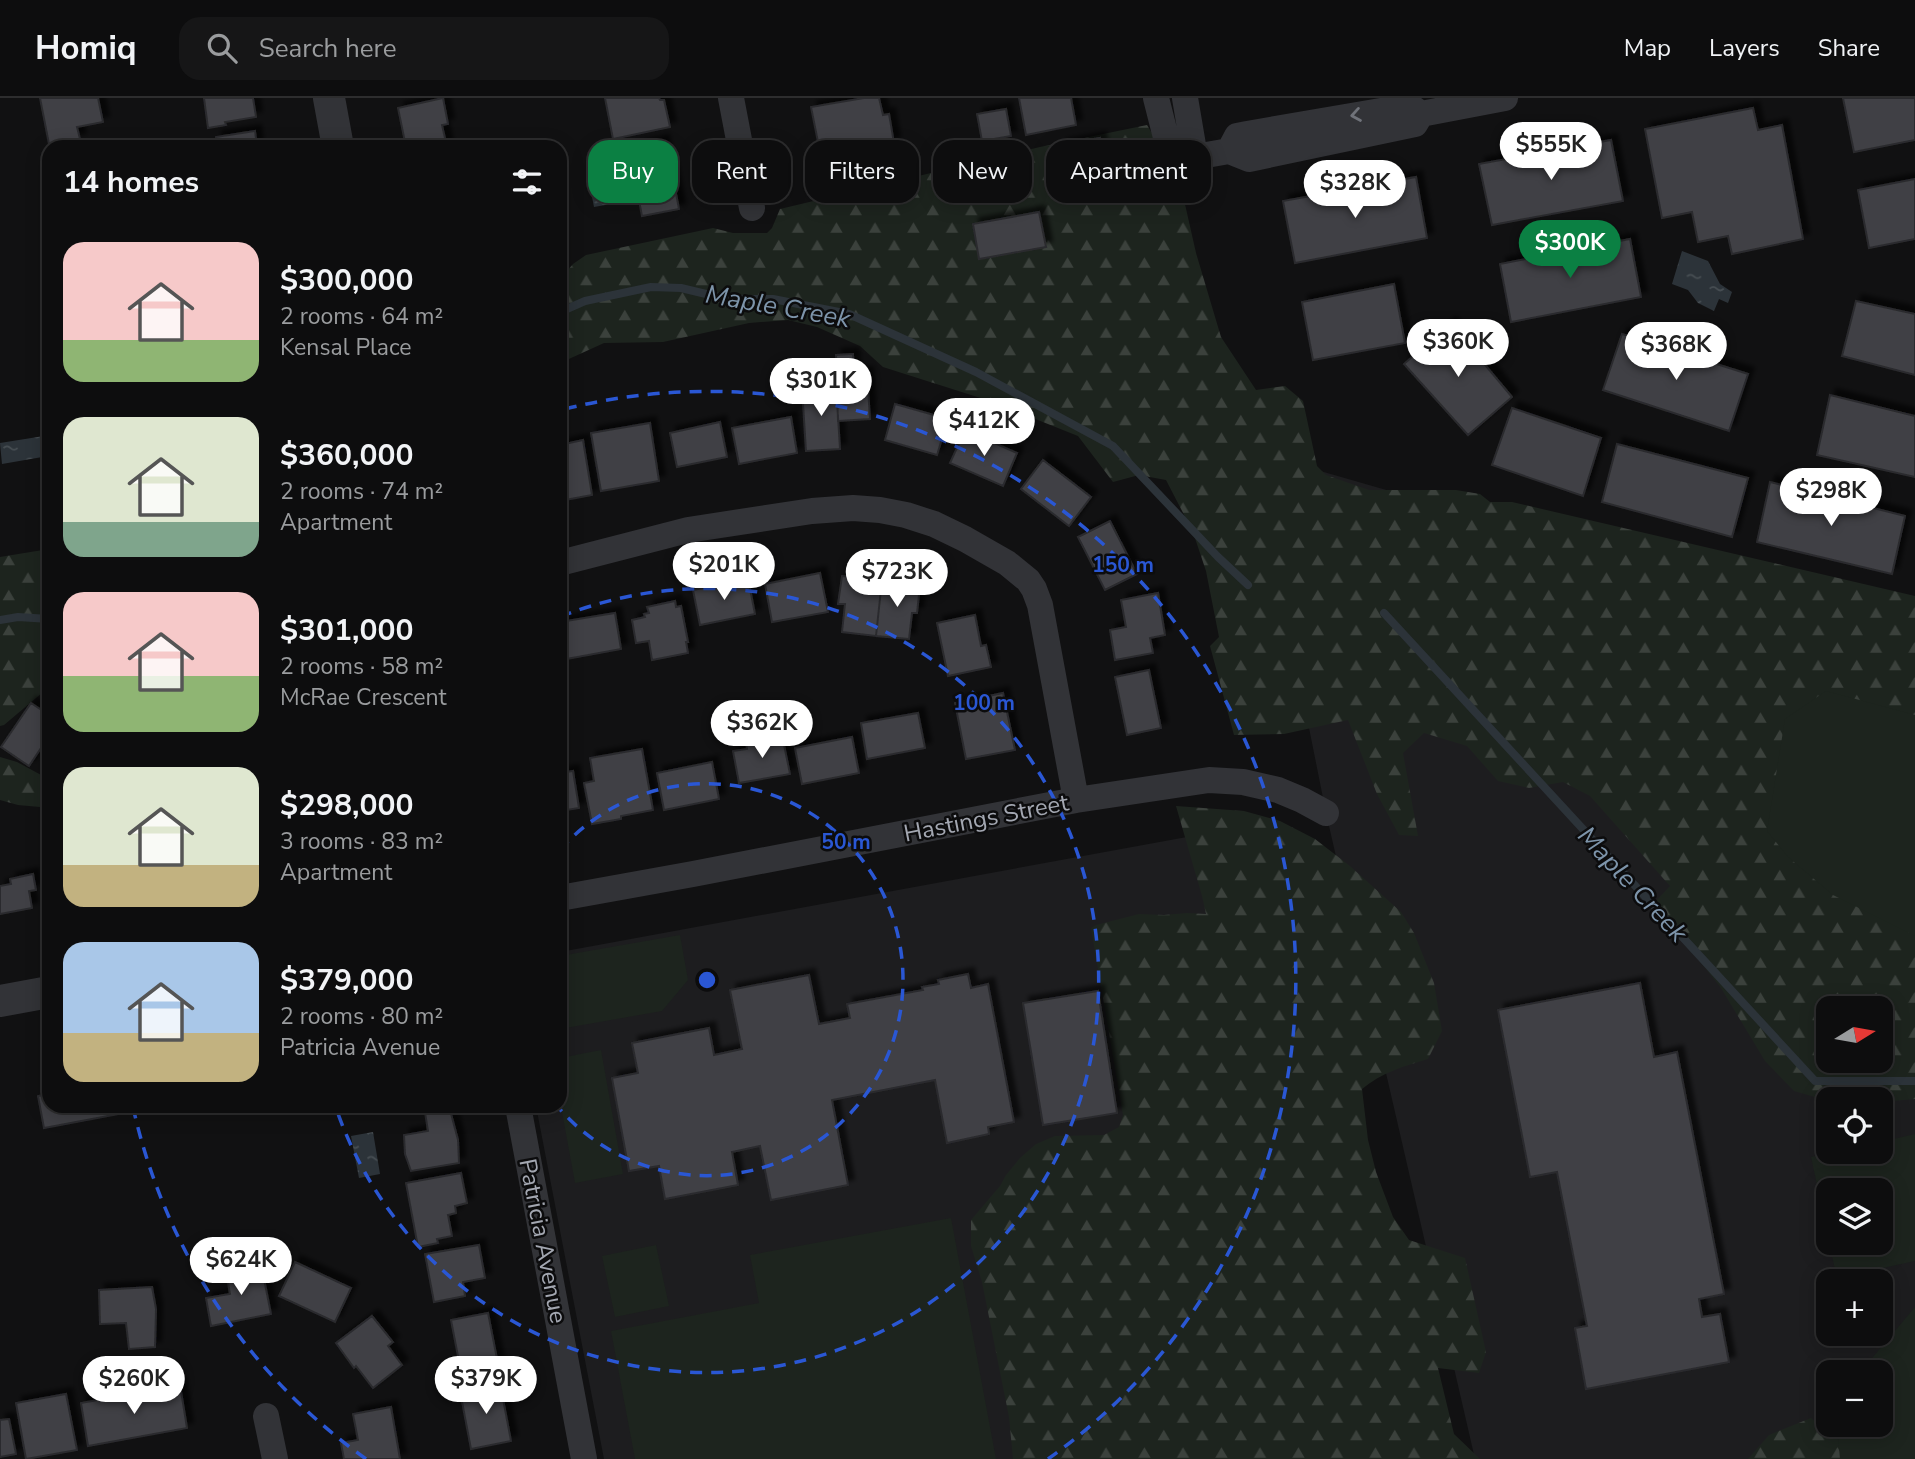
<!DOCTYPE html>
<meta charset="utf-8">
<style>
body{margin:0;font-family:"Nunito Sans",sans-serif;background:#161617;color:#f1f3f6;height:100vh;display:flex;flex-direction:column;font-size:26px;white-space:nowrap}
*{box-sizing:border-box;margin:0}
p{font-size:23px;color:#9a9c9e}
.icon{flex:none;width:38px;height:38px;fill:none;stroke:currentColor;stroke-width:2;stroke-linecap:round;stroke-linejoin:round}
.map{position:relative;flex:1;overflow:hidden}
.sheet{position:absolute;left:42px;top:42px;width:525px;height:973px;display:flex;flex-direction:column;background:#0d0d0e;border-radius:21px;box-shadow:0 4px 18px #0003,0 0 0 2px #2d2d2e}
.sheet>*{flex:none}
.hud{position:absolute;left:588px;top:42px;width:665px;height:63px;display:flex;gap:14px}
.needle{width:46px;rotate:79deg}
.fabs{position:absolute;left:1816px;top:898px;display:grid;gap:14px}
.fabs a{display:grid;place-items:center;width:77px;height:77px;border-radius:14px;background:#0d0d0e;box-shadow:0 4px 18px #0003,0 0 0 2px #2d2d2e;font-size:35px}
.price{position:absolute;translate:-50% -60px;padding:0 16px;border-radius:24px;background:#fff;color:#222;font-size:23px;line-height:46px;filter:drop-shadow(0 2px 4px #0008)}
.price::after{content:'';position:absolute;left:50%;top:42px;width:21px;height:16px;margin-left:-10px;background:inherit;clip-path:polygon(0 0,100% 0,50% 100%)}
.price.active{background:#0b8043;color:#fff}
ul{padding:0;list-style:none}
li{display:flex;align-items:center;gap:21px;height:175px;padding:0 21px}
li span{display:grid;place-items:center;flex:none;width:196px;height:140px;border-radius:21px;color:#555}
li>.icon{margin-inline-start:auto}
span .icon{width:84px;height:84px;fill:#fffc;stroke-width:1}
li b{font-size:30px}
h2{display:flex;justify-content:space-between;align-items:center;height:84px;padding:0 21px;font-size:30px}
.pill{padding:0 24px;border-radius:21px;background:#0d0d0e;box-shadow:0 4px 18px #0003,0 0 0 2px #2d2d2e;font-size:24px;line-height:63px}
.pill.active{background:#0b8043;color:#fff}
header{display:flex;align-items:center;gap:42px;box-sizing:border-box;height:98px;padding:0 35px;background:#0d0d0e;border-bottom:2px solid #2d2d2e}
header strong{font-size:33px}
nav{display:flex;gap:38px;margin-inline-start:auto;font-size:24px}
.search{width:490px;height:63px;background:#161617;display:flex;align-items:center;gap:18px;box-sizing:border-box;padding:0 24px;border-radius:21px;color:#9a9c9e;font-size:26px}
.map>svg:first-child{display:block}
.built{fill:#1d1d1f;fill-rule:evenodd}
.forest{fill:url(#forest-firs);fill-rule:evenodd}
.green{fill:#1d241e}
.water{fill:url(#water-ripples)}
.lines{fill:none;stroke-linecap:round;stroke-linejoin:round}
.stream{stroke:#2c3339;stroke-width:8}
.building{fill:#404145;stroke:#2b2b2e;stroke-width:2;filter:url(#shadow)}
.minor{stroke:#323337;stroke-width:26}
.tertiary{stroke:#323337;stroke-width:32}
.oneway{stroke:#70737a}
.ring{fill:none;stroke:#2a57d4;stroke-width:3.5;stroke-dasharray:12 9}
.labels{text-anchor:middle;stroke-width:5;stroke-linejoin:round;paint-order:stroke}
.street-label{font-size:24px;fill:#a3a7b1;stroke:#0c0c0d}
.water-label{font-size:26px;font-style:italic;fill:#7d94aa;stroke:#0c0c0d}
.centre{fill:#2a57d4;stroke:#0c0c0d;stroke-width:3.5}
.ring-label{font-size:21px;text-anchor:middle;font-weight:bold;fill:#2a57d4;stroke:#0c0c0d;stroke-width:5;stroke-linejoin:round;paint-order:stroke}
</style>
<header>
<strong>Homiq</strong>
<div class="search"><svg class="icon" aria-label="search" viewBox="0 0 24 24"><circle cx="10" cy="10" r="6"/><path d="M15 15l6 6"/></svg>Search here</div>
<nav><a>Map</a><a>Layers</a><a>Share</a></nav>
</header>
<div class="map">
<svg width="1915" height="1361" viewBox="0 0 1915 1361">
<defs>
<pattern id="forest-firs" width="22" height="20" patternUnits="userSpaceOnUse" patternTransform="scale(1.75)"><rect width="22" height="20" fill="#1d241e"/><path d="M5 1l3.5 6h-7zM16 11l3.5 6h-7z" fill="#3b413c"/></pattern>
<pattern id="water-ripples" width="26" height="14" patternUnits="userSpaceOnUse" patternTransform="scale(1.75)"><rect width="26" height="14" fill="#2c3339"/><path d="M2 4q2-2 4 0t4 0M15 11q2-2 4 0t4 0" fill="none" stroke="#474e53"/></pattern>
<filter id="shadow"><feDropShadow dx="6" dy="-6" stdDeviation="2" flood-color="#0009"/></filter>
</defs>
<rect width="100%" height="100%" fill="#111112"/>
<path class="built" d="M1254 354 1915 544V1361H1475L1326 715ZM1829 910H1881V962H1829ZM1829 1001H1881V1054H1829ZM1829 1092H1881V1144H1829ZM1829 1183H1881V1236H1829ZM1829 1274H1881V1326H1829Z
M1247 728 1365 1361H604L536 1008H560V854Z"/>
<path class="forest" d="M1147 27 1164 55 1182 93 1196 155 1221 239 1256 292 1285 288 1303 303 1317 368 1326 377 1369 392H1456L1480 396 1490 404H1512L1915 498V1001L1881 1004V1001H1829V1003L1794 993 1765 963 1721 890 1654 805 1670 788 1590 698 1563 684 1529 690 1498 683 1467 648 1424 635 1403 655 1418 738 1399 737 1377 696 1348 622 1284 636 1234 637 1210 548 1219 539 1206 473 1193 434 1166 382 1139 377 1113 384 1078 338 990 303 883 269 860 248 817 229 788 222 749 225 663 244 604 245 560 265V181L573 166 586 157 713 130 733 135H767L772 130 780 111 1040 49ZM1829 910H1881V962H1829Z
M49 451V589L4 627 0 628V459Z
M0 659 17 664 43 678 40 709 18 707 0 702Z
M1176 708 1244 713 1280 723 1315 741 1350 768 1401 814 1414 835 1434 885 1442 933 1428 961C1404 968 1381 975 1362 991L1368 1042 1376 1074 1393 1119 1409 1142 1465 1160 1486 1254 1479 1275 1438 1270 1454 1336 1480 1361H1013L1009 1319 982 1184 971 1148V1122L1000 1088 1006 1077 1020 1060 1036 1046 1055 1038 1104 1037 1119 1029 1123 1017 1091 830 1096 827 1139 816 1164 817 1187 815 1206 816 1202 798Z
M1811 1320 1862 1361H1748L1769 1337Z"/>
<path class="green" d="M1826 593 1915 617V838L1833 797 1788 759 1767 733 1785 621Z
M680 837 688 882 662 913 560 931V858Z
M601 952 623 1076 575 1085 560 1003V960Z
M1915 1036V1163L1837 1180 1829 1145 1881 1144V1092H1829V1142L1811 1059 1834 1054H1881V1044Z
M951 1120 996 1361H635L611 1233 759 1205 750 1157Z
M656 1147 669 1208 615 1219 602 1158Z
M1915 1209V1361H1840L1837 1327 1881 1326V1274H1863L1868 1265Z"/>
<path class="water" d="M608 63 616 105 594 109 586 68Z
M1682 153 1708 163 1720 186 1732 194 1728 205 1719 201 1714 213 1698 205 1688 192 1672 186Z
M44 338 48 358 2 366 0 345Z
M373 1034 380 1076 359 1080 351 1038Z"/>
<g class="lines">
<path class="stream" d="M560 214 585 203 651 189 681 190 727 201H773L849 216 976 274 1113 348 1218 459 1248 487
M1384 515 1815 983H1915
M0 522 18 519 49 521"/>
</g>
<path class="building" d="M40 0H98L103 24 77 29 80 41 49 46Z
M204 0H253L256 19 225 24 226 27 208 30Z
M443 0 448 26 442 27 447 49H406L398 10Z
M605 0H659L660 2H664L670 29 613 41Z
M864 0H879L883 17 889 16 894 45 821 59 811 9Z
M1019 0H1071L1076 27 1026 37Z
M1843 0H1915V42L1854 54Z
M1753 10 1758 32 1782 27 1803 141 1732 156 1728 138 1698 144 1692 114 1662 120 1645 31Z
M1006 11 1011 38 982 43 977 16Z
M255 33 257 49H218L216 39Z
M1100 40 1104 61 1065 69 1061 47Z
M1611 42 1623 103 1492 127 1479 66Z
M663 43 666 59H669L679 111 642 118 629 50Z
M1416 79 1427 140 1295 165 1283 103Z
M1915 81V141L1869 150 1858 92Z
M1039 114 1046 149 979 161 973 126Z
M1630 141 1641 199 1511 224 1500 166Z
M1394 186 1405 245 1313 262 1302 204Z
M1856 203 1915 216V277L1842 258Z
M1450 225 1512 299 1468 337 1404 266Z
M1622 236 1748 276 1729 333 1603 292Z
M853 256 854 276 867 275 870 321 838 323 836 257Z
M836 287 840 351 806 353 802 289Z
M1830 297 1915 318V379L1817 357Z
M895 306 948 321 937 357 885 342Z
M1512 310 1601 340 1583 398 1492 367Z
M791 319 797 355 739 366 732 330Z
M720 324 727 359 677 369 670 335Z
M650 325 659 383 601 393 591 335Z
M965 332 1017 355 1003 388 950 365Z
M583 342 592 397 565 402 562 385 560 386V347Z
M1617 346 1748 380 1732 439 1602 404Z
M1043 362 1091 399 1069 428 1021 391Z
M1770 384 1905 418 1892 476 1757 444Z
M1110 423 1137 476 1105 492 1078 439Z
M820 475 828 514 772 524 765 486Z
M842 478 882 482 876 538 842 534 845 506H838Z
M748 481 755 516 700 527 693 492Z
M882 482 920 487 917 515H912L909 541 876 538Z
M1158 495 1165 537 1150 540 1153 555 1115 562 1110 532 1126 529 1121 502Z
M675 503 676 509 681 508 688 544H686L688 555 652 562 649 543 636 545 632 522 645 519 644 516 649 515 647 509Z
M615 515 621 551 561 562 560 524Z
M975 517 981 548 986 547 991 569 948 578 937 525Z
M1149 572 1161 630 1127 637 1115 579Z
M1003 595 1015 652 966 661 955 605Z
M31 605 49 617V652L43 647 29 668 1 649Z
M918 615 925 650 867 661 861 625Z
M782 637 790 676 739 685 733 653 747 651 746 643Z
M852 639 859 675 802 686 795 650Z
M642 651 653 712 621 718V721L592 726 584 685 594 683 590 660Z
M712 664 719 701 664 712 657 675Z
M573 673 579 710 560 713V675Z
M33 776 36 792 29 793 32 810 0 816V788L11 786 10 781Z
M968 876 971 890 988 886 1014 1024 988 1029 989 1036 947 1045 935 982 832 1002 848 1087 771 1102 760 1048 732 1054 738 1087 665 1101 659 1068 629 1073 612 980 638 975 632 945 709 930 714 957 742 951 730 892 809 877 819 926 850 920 847 906 923 892 922 889 939 886 938 882Z
M1640 885 1654 959 1677 954 1724 1196 1699 1201 1702 1219 1720 1216 1729 1264 1586 1291 1575 1230 1587 1228 1557 1074 1530 1079 1498 912Z
M1098 893 1117 1015 1043 1027 1023 905Z
M49 996V1008H123L124 1015 44 1030 38 998Z
M424 1008H449L458 1042 459 1065 411 1073 405 1056 404 1037 428 1033Z
M461 1075 467 1105 455 1108 456 1115 448 1117 452 1138 437 1141 438 1145 418 1149 406 1085Z
M479 1147 485 1180 463 1184 465 1198 434 1204 425 1156Z
M295 1164 351 1190 335 1224 279 1198Z
M261 1166 271 1216 211 1228 206 1200 230 1196 226 1172Z
M152 1189 156 1211 155 1249 129 1251 126 1225 100 1226 99 1192Z
M488 1215 499 1271 462 1279 451 1222Z
M372 1218 393 1244 388 1248 402 1267 373 1290 356 1268 354 1270 336 1245Z
M500 1285 511 1343 471 1351 460 1293Z
M180 1287 187 1330 88 1348 81 1305Z
M66 1296 77 1352 26 1361 16 1305Z
M391 1309 400 1361H344L341 1345 358 1342 353 1316Z
M9 1321 16 1356 0 1359V1322Z"/>
<g class="lines">
<path class="minor" d="M731 0 752 110
M1156 0 1172 63 1229 53 1249 61 1415 26 1421 16
M1185 0 1195 59
M1229 53 1237 38 1247 36 1410 8 1421 16 1505 0
M560 465 688 432 812 413 853 410 880 412 906 417 934 426 965 441 1007 465 1028 482 1034 491 1040 507 1076 702
M560 800 693 776 1076 702 1209 682 1243 684 1278 692 1302 702 1326 715
M518 1008 584 1361
M266 1318 275 1361"/>
<path class="tertiary" d="M329 0 338 49
M0 903 49 894"/>
</g>
<defs><path id="oneway-chevron" d="M-2-3.5L2.5 0L-2 3.5" fill="none" stroke-width="1.6" stroke-linecap="round" stroke-linejoin="round" transform="scale(1.75)"/></defs>
<use class="oneway" href="#oneway-chevron" transform="translate(1356 17) rotate(170)"/>
<g class="ring">
<path d="M560 752A196 196 0 1 1 558 1009"/>
<path d="M560 519A392 392 0 1 1 336 1010"/>
<path d="M366 1361A588 588 0 0 1 133 1009M565 311A588 588 0 0 1 1048 1361"/>
</g>
<g class="labels">
<g class="street-label">
<text transform="translate(986 720) rotate(-11)" y="8">Hastings Street</text>
<text transform="translate(543 1143) rotate(79)" y="8">Patricia Avenue</text>
</g>
<g class="water-label">
<text transform="translate(778 208) rotate(10)" y="9">Maple Creek</text>
<text transform="translate(1633 786) rotate(47)" y="9">Maple Creek</text>
</g>
</g>
<circle cx="707" cy="882" r="10" class="centre"/>
<g class="ring-label">
<text x="1123" y="474">150 m</text>
<text x="984" y="612">100 m</text>
<text x="846" y="751">50 m</text>
</g>
</svg>
<div class="fabs">
<a><svg class="needle" viewBox="-14 -14 28 28"><path d="M0-13l5 13h-10z" fill="#e53935"/><path d="M0 13l5-13h-10z" fill="#9a9c9e"/></svg></a>
<a><svg class="icon" aria-label="locate" viewBox="0 0 24 24"><circle cx="12" cy="12" r="6"/><path d="M12 2v4M12 18v4M2 12h4M18 12h4"/></svg></a>
<a><svg class="icon" aria-label="layers" viewBox="0 0 24 24"><path d="M12 4l9 5-9 5-9-5zM3 14l9 5 9-5"/></svg></a>
<a>+</a>
<a>−</a>
</div>
<b class="price" style="left:1551px;top:84px">$555K</b>
<b class="price" style="left:1355px;top:122px">$328K</b>
<b class="price active" style="left:1570px;top:182px">$300K</b>
<b class="price" style="left:1458px;top:281px">$360K</b>
<b class="price" style="left:1676px;top:284px">$368K</b>
<b class="price" style="left:821px;top:320px">$301K</b>
<b class="price" style="left:984px;top:360px">$412K</b>
<b class="price" style="left:1831px;top:430px">$298K</b>
<b class="price" style="left:724px;top:504px">$201K</b>
<b class="price" style="left:897px;top:511px">$723K</b>
<b class="price" style="left:762px;top:662px">$362K</b>
<b class="price" style="left:241px;top:1199px">$624K</b>
<b class="price" style="left:134px;top:1318px">$260K</b>
<b class="price" style="left:486px;top:1318px">$379K</b>
<div class="hud">
<a class="pill active">Buy</a>
<a class="pill">Rent</a>
<a class="pill">Filters</a>
<a class="pill">New</a>
<a class="pill">Apartment</a>
</div>
<section class="sheet">
<h2>14 homes<svg class="icon" aria-label="filters" viewBox="0 0 24 24"><path d="M4 7h16M4 17h16"/><circle cx="9" cy="7" r="2"/><circle cx="15" cy="17" r="2"/></svg></h2>
<ul>
<li><span style="background:linear-gradient(#f6c9c9 70%,#8fb573 0)"><svg class="icon" aria-label="home" viewBox="0 0 24 24"><path d="M3 11l9-7 9 7M6 9v11h12V9"/></svg></span><div><b>$300,000</b><p>2 rooms · 64 m²</p><p>Kensal Place</p></div></li>
<li><span style="background:linear-gradient(#dfe7d0 75%,#7fa58c 0)"><svg class="icon" aria-label="home" viewBox="0 0 24 24"><path d="M3 11l9-7 9 7M6 9v11h12V9"/></svg></span><div><b>$360,000</b><p>2 rooms · 74 m²</p><p>Apartment</p></div></li>
<li><span style="background:linear-gradient(#f6c9c9 60%,#8fb573 0)"><svg class="icon" aria-label="home" viewBox="0 0 24 24"><path d="M3 11l9-7 9 7M6 9v11h12V9"/></svg></span><div><b>$301,000</b><p>2 rooms · 58 m²</p><p>McRae Crescent</p></div></li>
<li><span style="background:linear-gradient(#dfe7d0 70%,#c2b280 0)"><svg class="icon" aria-label="home" viewBox="0 0 24 24"><path d="M3 11l9-7 9 7M6 9v11h12V9"/></svg></span><div><b>$298,000</b><p>3 rooms · 83 m²</p><p>Apartment</p></div></li>
<li><span style="background:linear-gradient(#a9c7e8 65%,#c2b280 0)"><svg class="icon" aria-label="home" viewBox="0 0 24 24"><path d="M3 11l9-7 9 7M6 9v11h12V9"/></svg></span><div><b>$379,000</b><p>2 rooms · 80 m²</p><p>Patricia Avenue</p></div></li>
</ul>
</section>
</div>
